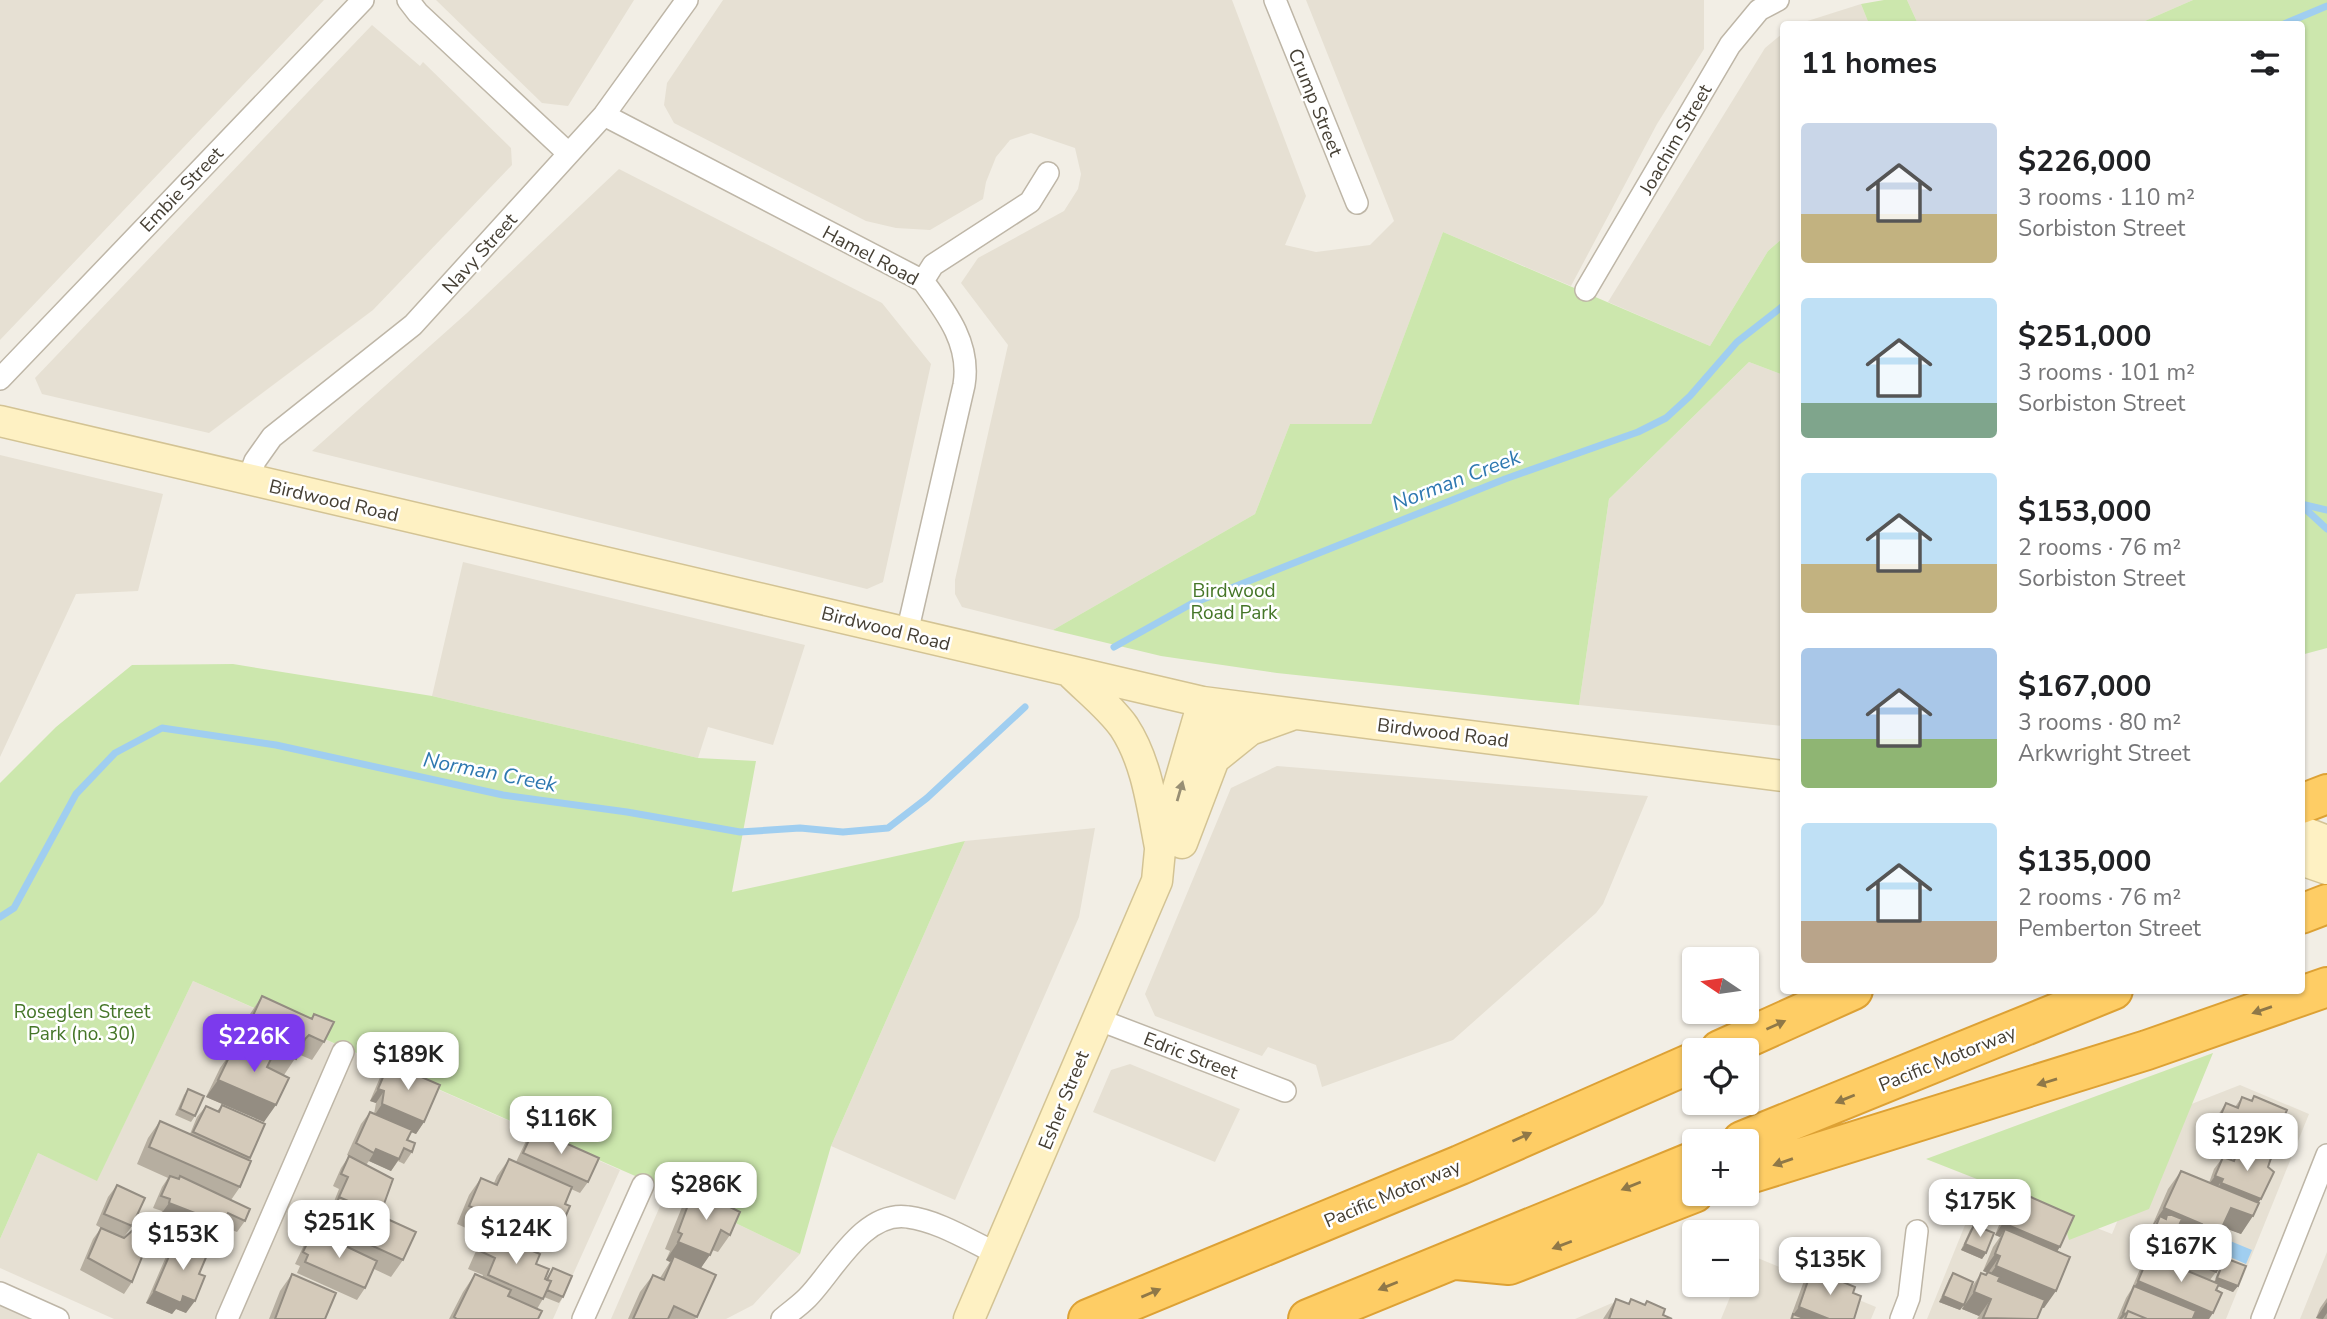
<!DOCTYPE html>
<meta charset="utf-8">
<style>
body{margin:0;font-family:"Nunito Sans",sans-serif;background:#f6f6f6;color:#202124;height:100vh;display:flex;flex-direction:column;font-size:26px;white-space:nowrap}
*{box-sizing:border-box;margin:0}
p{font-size:23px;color:#757577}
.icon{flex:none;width:38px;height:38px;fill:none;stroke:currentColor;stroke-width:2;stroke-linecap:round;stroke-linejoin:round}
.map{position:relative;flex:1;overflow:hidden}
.panel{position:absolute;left:1780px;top:21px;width:525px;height:973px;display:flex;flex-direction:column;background:#fff;border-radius:7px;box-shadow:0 2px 5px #0004}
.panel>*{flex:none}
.needle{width:46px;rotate:283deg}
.fabs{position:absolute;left:1682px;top:947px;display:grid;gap:14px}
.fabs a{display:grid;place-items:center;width:77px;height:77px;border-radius:7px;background:#fff;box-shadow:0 2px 5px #0004;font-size:35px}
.price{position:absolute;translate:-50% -60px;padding:0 16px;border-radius:14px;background:#fff;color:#222;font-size:23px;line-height:46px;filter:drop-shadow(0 2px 4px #0008)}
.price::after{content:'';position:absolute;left:50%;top:42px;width:21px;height:16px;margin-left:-10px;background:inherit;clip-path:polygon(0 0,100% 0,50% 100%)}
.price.current{background:#7c3aed;color:#fff}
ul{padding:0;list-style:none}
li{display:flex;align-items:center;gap:21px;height:175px;padding:0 21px}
li span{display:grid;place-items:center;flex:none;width:196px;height:140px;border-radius:7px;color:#555}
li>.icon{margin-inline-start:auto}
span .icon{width:84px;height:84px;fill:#fffc;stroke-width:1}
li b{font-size:30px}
h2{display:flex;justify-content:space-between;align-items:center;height:84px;padding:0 21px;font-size:30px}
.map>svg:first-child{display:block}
.residential{fill:#e6e0d3}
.green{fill:#cce7ad}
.water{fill:#a0cef0}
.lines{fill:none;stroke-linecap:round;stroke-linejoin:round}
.stream{stroke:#a0cef0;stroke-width:7}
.street-casing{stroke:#beb6a7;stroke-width:24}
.secondary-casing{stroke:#d3c394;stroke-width:33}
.highway-casing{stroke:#dda134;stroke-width:42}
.street{stroke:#fff;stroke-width:21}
.secondary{stroke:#fef1c3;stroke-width:30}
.highway{stroke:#fecd65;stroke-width:38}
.wall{fill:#b6aea0}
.shaded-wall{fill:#948d82}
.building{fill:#d4caba;stroke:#948d82;stroke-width:2}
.oneway{fill:#988f74}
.oneway2{fill:#8f7848}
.labels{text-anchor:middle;stroke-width:5;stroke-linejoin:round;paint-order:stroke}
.street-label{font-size:19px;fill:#453f34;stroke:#fff}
.park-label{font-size:19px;fill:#457628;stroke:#fff}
.water-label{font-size:21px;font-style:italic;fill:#2e78b0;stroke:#fff}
</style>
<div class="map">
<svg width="2327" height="1319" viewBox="0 0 2327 1319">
<rect width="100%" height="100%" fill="#f2eee5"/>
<path class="residential" d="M0 0H324L0 340Z
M436 0H634L568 106 542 103Z
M723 0H1232L1306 196 1285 245 1316 252 1370 245 1394 221 1306 0H1704V49L1657 124 1571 286 1443 232 1371 424H1290L1255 514 1053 630 962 607 955 594V580L1008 345 961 283 978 258 1064 211 1078 189 1081 174 1075 148 1031 133 1010 140 996 157 986 182 983 199 930 230 896 228 866 221 674 123 664 105 667 83Z
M1907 0H2193L2138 24H1918Z
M1861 4 1869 24H1798Z
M372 25 420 66 423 62 511 148 512 165 373 310 209 433 42 394 35 378Z
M1783 33V238L1768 251 1710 346 1608 302 1765 48Z
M619 169 882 303 931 364 883 582 867 589 312 451 467 313Z
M1749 362 1783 375V726L1579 705 1609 499Z
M0 455 163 494 138 591 76 594 0 757Z
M463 562 805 645 773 745 708 727 698 758 432 696Z
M1277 766 1648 796 1603 904 1596 913 1453 1040 1322 1087 1316 1065 1268 1047 1262 1056 1155 1016 1145 994 1231 788Z
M1095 828 1079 917 955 1200 831 1146 965 841Z
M193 981 620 1170 553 1319H114L0 1268V1239L38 1153 97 1180Z
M1130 1064 1240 1109 1215 1162 1093 1112 1111 1070Z
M2240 1085 2309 1114 2226 1319H1927L1982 1183 2112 1234 2161 1116Z
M667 1190 800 1254 753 1305 726 1319H611Z
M2327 1252V1319H2300Z
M1748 1254 1876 1307 1871 1319H1721L1735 1285 1746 1284Z
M1612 1303 1649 1319H1575Z
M0 1305 31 1319H0Z"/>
<path class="green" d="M1884 0H1907L1918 24H1869L1861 4Z
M2193 0H2327V648L2301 655V24H2138Z
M1443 232 1710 346 1768 251 1783 238V375L1749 362 1609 499 1579 705 1277 673 1161 656 1053 630 1255 514 1290 424H1371Z
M233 664 432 696 698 758 756 761 732 892 965 841 831 1146 800 1254 667 1190 193 981 97 1181 38 1153 0 1239V783L56 727 132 665Z
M2213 1053 2149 1209 2069 1240 2061 1212 1926 1159Z"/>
<path class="water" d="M2218 1236 2252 1250 2246 1264 2212 1249Z"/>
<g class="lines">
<path class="stream" d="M2284 24 2327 6
M2301 504 2327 510
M2301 505 2327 529
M1114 647 1191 604 1505 479 1638 432 1666 418 1690 396 1737 342 1783 306
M0 917 14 908 76 794 115 753 162 728 276 745 503 795 627 812 740 832 800 828 843 832 888 828 927 798 1025 707"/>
<g class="street-casing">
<path id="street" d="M408 0 418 13 568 153
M1275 0 1357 203
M604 115 923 281C946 312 971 344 964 385L907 633
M923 281 933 265 1030 202 1048 173
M1586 290 1730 45 1759 10 1778 0
M0 379 363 0
M248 480 255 461 272 437 413 325 604 115 687 0
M1097 1019 1285 1091
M0 1293 58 1319
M227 1319 343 1052
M583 1319 643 1185
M782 1319C790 1312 799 1306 807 1298 833 1272 863 1210 908 1217 939 1221 970 1241 998 1254
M1901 1319 1909 1298 1917 1231
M2262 1319 2327 1155"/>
</g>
<g class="secondary-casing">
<path id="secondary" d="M0 421 1203 702 1783 776
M1070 672C1088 690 1110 707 1124 727 1147 762 1152 806 1160 847
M1214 759 1250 730 1289 716
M2301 831 2327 841
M1182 843 1214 759 1226 705
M2301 860 2327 869
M969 1319 1157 881 1160 850 1203 702"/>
</g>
<g class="highway-casing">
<path id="highway" d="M2301 804 2327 794
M2301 914 2327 904
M1720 1050 1853 990
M1742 1141 2113 990
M1746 1175 2147 1050 2327 987
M1457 1260 1509 1265 1694 1193
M1088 1319 1460 1165 1694 1062
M1308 1319 1694 1161"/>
</g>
<use href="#street" class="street"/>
<use href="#secondary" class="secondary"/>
<use href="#highway" class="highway"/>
</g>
<path class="wall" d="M262 996 311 1018 314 1014 324 1042 312 1060 298 1054 284 1075 264 1122 206 1097 220 1068 232 1051H233L250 1014Z
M389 1063 424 1122 416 1134 411 1132 407 1140 412 1152 404 1164 398 1161 391 1171 369 1161 366 1165 347 1155 361 1124 370 1112 374 1114 376 1103 370 1101 381 1075Z
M188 1089 195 1116 191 1122 175 1115 184 1095Z
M2254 1096 2278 1131 2258 1204 2241 1234 2223 1227 2218 1236 2216 1272 2210 1280 2214 1282 2221 1264 2225 1258 2238 1286 2233 1292 2218 1286 2209 1319H2117L2126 1298 2131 1290 2141 1267 2143 1263 2137 1260 2148 1234 2153 1226H2152L2168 1189 2181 1171 2209 1183 2214 1169 2223 1157 2233 1160 2236 1156H2240L2243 1152 2208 1137 2218 1115 2226 1103 2235 1107 2242 1097 2251 1101Z
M222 1105 265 1124 249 1159 240 1187 231 1200 245 1221 237 1232 222 1226 215 1236 161 1214 162 1211 153 1208 162 1187 168 1178 137 1164 148 1138 160 1121 190 1134 197 1117 206 1106 217 1111Z
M534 1129 588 1182 580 1193 571 1189 565 1204 561 1227 549 1244 547 1243 539 1253 536 1264 546 1279 553 1268 563 1297 559 1303 544 1297 537 1309 538 1319H449L463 1292 475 1274 482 1277 483 1275 468 1269 476 1251 486 1237 457 1224 469 1195 481 1178 494 1183 497 1176 509 1159 516 1162 526 1141Z
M349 1156 403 1260 391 1277 374 1269 365 1288 357 1300 297 1273 300 1266 295 1264 304 1245 312 1233H314L320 1220 332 1203 333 1204 339 1189 333 1186 341 1168Z
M117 1185 132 1226 124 1237 132 1282 124 1294 80 1270 93 1239 101 1228 96 1225 108 1197Z
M694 1189 730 1235 718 1252 712 1250 701 1268 697 1317 695 1319H628L640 1292 653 1275 660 1278 670 1262 666 1260 670 1251 665 1249 682 1207Z
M2017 1191 2058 1251 2044 1308H2042L2037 1319H1977L1979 1316 1962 1309 1963 1306 1960 1310 1939 1302 1949 1279 1953 1273 1970 1290 1981 1273 1986 1275 1987 1273 1983 1271 1993 1247 2000 1237 1995 1235 2008 1203Z
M1974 1225 1986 1253 1982 1259 1961 1250 1970 1230Z
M176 1240 190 1246 194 1241 199 1274 186 1313 176 1309 172 1314 146 1303 168 1252Z
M1812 1269 1853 1293 1854 1319H1790L1804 1281Z
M292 1274 325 1319H269L280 1291Z
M2327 1298V1319H2319L2316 1318 2320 1308Z
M1616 1299 1628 1304 1631 1299 1644 1305 1647 1301 1663 1315 1672 1319H1603Z"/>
<path class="shaded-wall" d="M218 1080 276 1105 264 1122 206 1097Z
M378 1089 384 1091 376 1103 370 1101Z
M382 1104 424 1122 416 1134 374 1116Z
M2216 1126 2277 1151 2269 1163 2245 1148 2243 1152 2208 1137Z
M376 1149 399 1159 391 1171 369 1161Z
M2215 1176 2223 1179 2215 1190 2207 1187Z
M2221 1183 2261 1199 2253 1211 2213 1195Z
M169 1203 223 1224 215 1236 161 1214Z
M2164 1208 2202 1224 2190 1242 2166 1219 2167 1215 2158 1228 2160 1216 2153 1226H2152Z
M2231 1208 2253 1216 2241 1234 2219 1226Z
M2003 1223 2060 1247 2052 1259 2005 1229 2000 1237 1995 1235Z
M678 1242 710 1255 698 1272 674 1256 670 1262 666 1260Z
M1965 1244 1986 1253 1982 1259 1961 1250Z
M1995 1254 2000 1256 1988 1273 1983 1271Z
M1996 1266 2056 1291 2044 1308 1984 1283Z
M2217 1278 2238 1286 2233 1292 2213 1284Z
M2138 1281 2213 1313 2209 1319H2192L2133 1289Z
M154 1291 183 1296 195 1301 186 1313 176 1309 172 1314 146 1303Z
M1974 1292 1991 1299 1979 1316 1962 1309Z
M1943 1296 1964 1305 1960 1310 1939 1302Z
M2327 1302V1313L2323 1319 2316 1318Z
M1799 1307 1829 1319H1792L1793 1315Z
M2123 1313 2126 1314 2122 1319H2119Z"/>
<path class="building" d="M262 996 312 1019 314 1014 334 1022 324 1042 309 1035 305 1039 296 1059 244 1035Z
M241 1042 272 1057 267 1067 289 1078 276 1105 218 1080 232 1051 236 1053Z
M389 1063 440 1085 424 1122 382 1104 384 1091 378 1089Z
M188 1089 204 1096 195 1116 180 1109Z
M2254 1096 2287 1110 2278 1131 2284 1134 2277 1151 2216 1126 2226 1103 2238 1108 2242 1097 2252 1101Z
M222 1105 265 1124 250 1158 193 1132 206 1106 219 1112Z
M370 1112 412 1130 407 1140 415 1143 412 1152 404 1148 399 1159 376 1149 374 1153 356 1143Z
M160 1121 251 1161 240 1187 149 1147Z
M534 1129 599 1158 588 1182 523 1153Z
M2245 1148 2271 1158 2268 1167 2274 1172 2261 1199 2221 1183 2223 1179 2215 1176 2223 1157 2234 1161 2236 1156H2242Z
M349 1156 393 1179 380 1215 339 1197 348 1177 341 1174Z
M509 1159 572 1187 565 1204 570 1206 561 1227 555 1224 548 1241 469 1206 481 1178 497 1185Z
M2181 1171 2259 1203 2253 1216 2231 1208 2218 1236 2230 1244 2216 1272 2149 1243 2160 1216 2166 1219 2167 1215H2172L2182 1219 2180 1223 2201 1229 2202 1224 2164 1208Z
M170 1176 179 1179 180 1176 250 1209 245 1221 228 1213 223 1224 169 1203 170 1199 161 1196Z
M117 1185 145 1198 132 1226 104 1214Z
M694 1189 740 1212 730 1235 721 1230 710 1255 678 1242 682 1234 678 1232Z
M2017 1191 2074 1216 2060 1247 2003 1223Z
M339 1197 416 1232 403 1260 323 1223 332 1203 336 1205Z
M1974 1225 1994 1233 1986 1253 1965 1244Z
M101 1228 124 1238 133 1230 146 1236 148 1242 132 1282 88 1258Z
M2005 1229 2070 1257 2056 1291 1996 1266 2000 1256 1995 1254Z
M316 1232 377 1261 365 1288 305 1262 308 1255 303 1252 312 1233Z
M488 1233 540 1254 536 1264 549 1269 545 1279 551 1281 543 1299 488 1275 495 1258 480 1251Z
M176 1240 191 1247 194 1241 210 1248 199 1274 205 1276 195 1301 183 1296 181 1303 154 1291Z
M2149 1255 2219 1284 2216 1290 2222 1293 2213 1313 2138 1281Z
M674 1256 716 1275 697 1317 674 1306 668 1319H633L653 1275 664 1280Z
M2225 1258 2246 1266 2238 1286 2217 1278Z
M553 1268 572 1276 563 1297 547 1290 551 1281 547 1280Z
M1812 1269 1855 1287 1853 1293 1861 1296 1854 1319H1829L1799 1307Z
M1988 1272 2000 1277 1998 1281 2045 1300 2037 1319 1983 1318 1991 1299 1974 1292 1981 1273 1986 1275Z
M1953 1273 1973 1282 1964 1305 1943 1296Z
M292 1274 336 1293 325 1319H275Z
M475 1274 511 1290 508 1296 542 1311 538 1319H457L454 1317Z
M2134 1286 2196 1311 2193 1318 2195 1319H2147L2128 1311 2126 1314 2123 1313Z
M1616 1299 1629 1304 1631 1299 1645 1305 1647 1301 1665 1309 1663 1315 1672 1319H1609Z
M2128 1311 2147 1319H2125Z
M1793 1314 1806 1319H1792Z"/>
<defs><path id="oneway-solid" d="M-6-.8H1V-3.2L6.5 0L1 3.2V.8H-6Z" transform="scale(1.75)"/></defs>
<use class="oneway" href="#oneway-solid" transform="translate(1180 791) rotate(-74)"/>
<g class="oneway2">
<use href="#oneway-solid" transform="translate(2262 1010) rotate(161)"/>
<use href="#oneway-solid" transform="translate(1776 1025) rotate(-24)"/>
<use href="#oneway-solid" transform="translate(2047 1082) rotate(163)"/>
<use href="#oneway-solid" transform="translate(1845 1099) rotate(158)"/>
<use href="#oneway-solid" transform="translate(1522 1137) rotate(-24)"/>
<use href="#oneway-solid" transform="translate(1783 1162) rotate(161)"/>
<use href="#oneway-solid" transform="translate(1631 1186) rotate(158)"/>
<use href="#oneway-solid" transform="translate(1562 1245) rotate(159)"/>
<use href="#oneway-solid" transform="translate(1388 1286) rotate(158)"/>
<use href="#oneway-solid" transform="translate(1151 1293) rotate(-23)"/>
</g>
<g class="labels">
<g class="street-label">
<text transform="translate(1316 102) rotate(68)" y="7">Crump Street</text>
<text transform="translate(1675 139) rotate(-60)" y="7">Joachim Street</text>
<text transform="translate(181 189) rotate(-46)" y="7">Embie Street</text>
<text transform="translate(479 253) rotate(-48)" y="7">Navy Street</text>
<text transform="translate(871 255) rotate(28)" y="7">Hamel Road</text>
<text transform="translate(334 500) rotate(13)" y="7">Birdwood Road</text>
<text transform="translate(886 628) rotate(14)" y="7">Birdwood Road</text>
<text transform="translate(1443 732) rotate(7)" y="7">Birdwood Road</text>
<text transform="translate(1191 1055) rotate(21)" y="7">Edric Street</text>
<text transform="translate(1947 1058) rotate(-22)" y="7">Pacific Motorway</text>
<text transform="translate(1063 1100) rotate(-68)" y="7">Esher Street</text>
<text transform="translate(1392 1193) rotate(-23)" y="7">Pacific Motorway</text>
</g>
<g class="park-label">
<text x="1234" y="597">Birdwood<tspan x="1234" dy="22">Road Park</tspan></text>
<text x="82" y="1018">Roseglen Street<tspan x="82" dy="22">Park (no. 30)</tspan></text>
</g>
<g class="water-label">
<text transform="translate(1456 480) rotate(-21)" y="7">Norman Creek</text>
<text transform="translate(490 772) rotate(11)" y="7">Norman Creek</text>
</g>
</g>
</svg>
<div class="fabs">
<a><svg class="needle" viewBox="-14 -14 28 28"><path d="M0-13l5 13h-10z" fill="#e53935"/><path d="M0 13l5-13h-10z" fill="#757577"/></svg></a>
<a><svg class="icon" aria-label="locate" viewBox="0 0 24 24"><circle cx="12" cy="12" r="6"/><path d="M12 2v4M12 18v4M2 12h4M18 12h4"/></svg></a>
<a>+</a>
<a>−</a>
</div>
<b class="price current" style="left:254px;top:1074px">$226K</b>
<b class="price" style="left:408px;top:1092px">$189K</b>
<b class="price" style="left:561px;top:1156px">$116K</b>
<b class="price" style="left:2247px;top:1173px">$129K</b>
<b class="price" style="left:706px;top:1222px">$286K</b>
<b class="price" style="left:1980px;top:1239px">$175K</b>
<b class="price" style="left:339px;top:1260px">$251K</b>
<b class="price" style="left:516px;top:1266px">$124K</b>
<b class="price" style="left:183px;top:1272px">$153K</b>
<b class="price" style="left:2181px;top:1284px">$167K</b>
<b class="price" style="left:1830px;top:1297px">$135K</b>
<section class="panel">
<h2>11 homes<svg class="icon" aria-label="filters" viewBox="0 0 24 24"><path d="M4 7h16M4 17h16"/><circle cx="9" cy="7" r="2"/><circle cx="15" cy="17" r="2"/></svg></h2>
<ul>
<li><span style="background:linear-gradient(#c9d6e8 65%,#c2b280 0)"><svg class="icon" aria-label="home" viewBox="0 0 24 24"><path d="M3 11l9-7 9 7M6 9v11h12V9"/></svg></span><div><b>$226,000</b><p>3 rooms · 110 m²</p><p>Sorbiston Street</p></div></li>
<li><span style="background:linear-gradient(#bfe0f5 75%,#7fa58c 0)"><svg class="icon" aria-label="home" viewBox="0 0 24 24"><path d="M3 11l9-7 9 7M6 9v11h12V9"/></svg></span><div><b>$251,000</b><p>3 rooms · 101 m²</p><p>Sorbiston Street</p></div></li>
<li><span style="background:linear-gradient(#bfe0f5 65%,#c2b280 0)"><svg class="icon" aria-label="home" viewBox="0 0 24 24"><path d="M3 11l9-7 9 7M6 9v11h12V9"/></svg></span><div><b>$153,000</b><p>2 rooms · 76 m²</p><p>Sorbiston Street</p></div></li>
<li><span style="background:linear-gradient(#a9c7e8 65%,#8fb573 0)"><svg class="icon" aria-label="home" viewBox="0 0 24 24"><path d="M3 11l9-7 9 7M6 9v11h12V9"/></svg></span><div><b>$167,000</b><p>3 rooms · 80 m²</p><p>Arkwright Street</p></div></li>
<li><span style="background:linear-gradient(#bfe0f5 70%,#b9a48a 0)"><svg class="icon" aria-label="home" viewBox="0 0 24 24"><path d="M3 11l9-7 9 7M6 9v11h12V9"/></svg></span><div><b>$135,000</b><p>2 rooms · 76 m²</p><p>Pemberton Street</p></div></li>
</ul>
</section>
</div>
